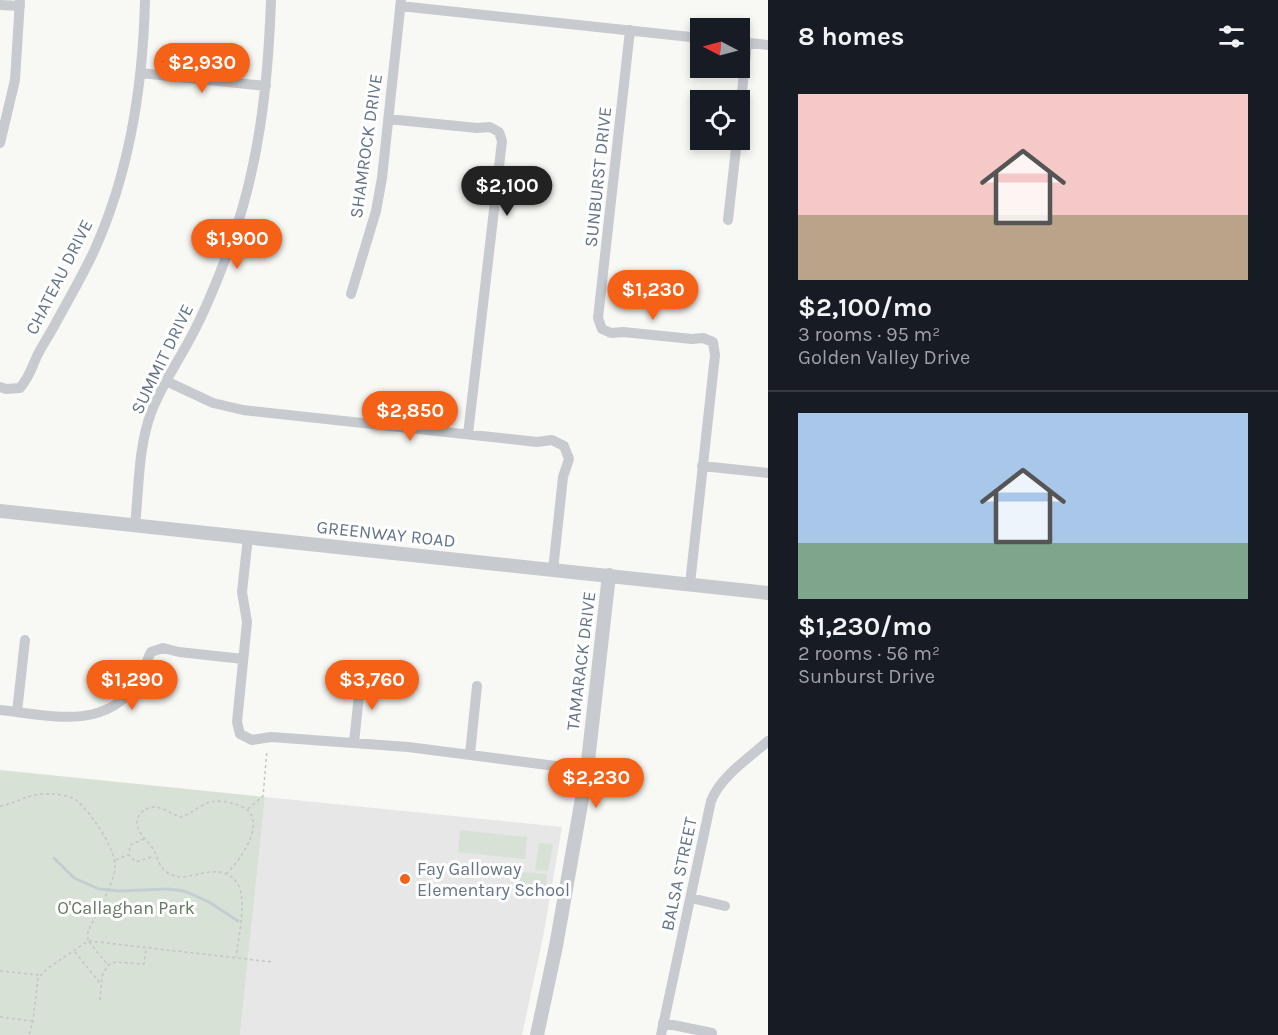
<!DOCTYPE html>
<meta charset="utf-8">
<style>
body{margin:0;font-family:Karla,sans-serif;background:#242831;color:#f1f3f6;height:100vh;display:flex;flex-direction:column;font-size:22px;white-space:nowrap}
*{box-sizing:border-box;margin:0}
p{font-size:20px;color:#9ea1a6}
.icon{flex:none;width:33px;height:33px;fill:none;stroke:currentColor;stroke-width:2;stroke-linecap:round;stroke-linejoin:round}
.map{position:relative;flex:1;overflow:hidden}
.drawer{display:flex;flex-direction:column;background:#171b24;width:510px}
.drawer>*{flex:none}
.needle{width:39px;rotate:276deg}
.tools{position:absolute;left:690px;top:18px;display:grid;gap:12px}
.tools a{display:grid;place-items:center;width:60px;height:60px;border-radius:0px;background:#171b24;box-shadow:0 3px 9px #0003;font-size:30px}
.price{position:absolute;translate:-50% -51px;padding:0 14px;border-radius:21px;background:#f56117;color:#fff;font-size:20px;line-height:39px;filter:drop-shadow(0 2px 3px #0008)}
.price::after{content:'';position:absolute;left:50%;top:36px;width:18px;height:14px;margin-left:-9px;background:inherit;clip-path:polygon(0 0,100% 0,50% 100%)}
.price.current{background:#222;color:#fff}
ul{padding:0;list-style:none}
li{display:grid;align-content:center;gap:12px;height:318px;padding:0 30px}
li+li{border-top:2px solid #363941}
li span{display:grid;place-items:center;height:186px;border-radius:0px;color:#555}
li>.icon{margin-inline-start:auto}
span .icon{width:108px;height:108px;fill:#fffc;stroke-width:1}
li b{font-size:26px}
h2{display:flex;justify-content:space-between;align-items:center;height:72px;padding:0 30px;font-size:26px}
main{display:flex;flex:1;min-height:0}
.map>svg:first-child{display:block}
.built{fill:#e6e7e6}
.green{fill:#d8e1d5}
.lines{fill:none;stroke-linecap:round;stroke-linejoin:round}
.stream{stroke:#c3ced3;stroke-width:3}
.path{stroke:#c2c4c6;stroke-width:1.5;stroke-dasharray:3 3;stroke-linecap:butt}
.minor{stroke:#c7cbcf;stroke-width:10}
.tertiary{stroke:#c7cbcf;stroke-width:14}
.poi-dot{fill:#f56117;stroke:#fff;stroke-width:2}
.labels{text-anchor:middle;stroke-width:6;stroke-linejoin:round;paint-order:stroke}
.street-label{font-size:18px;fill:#647589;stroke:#fff}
.poi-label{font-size:18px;fill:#647589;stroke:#fff;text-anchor:start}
.park-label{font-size:18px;fill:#627a5f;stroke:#fff}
</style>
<main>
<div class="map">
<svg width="768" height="1035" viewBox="0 0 768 1035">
<rect width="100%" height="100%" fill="#f8f8f5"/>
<path class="built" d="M265 797 562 827 544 932 522 1035H240Z"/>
<path class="green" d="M0 770 265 797 240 1035H0Z
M460 830 527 837 525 859 458 852Z
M539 843 553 844 548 871 535 870Z
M521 872 547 874 546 888 519 885Z"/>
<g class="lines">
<path class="stream" d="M54 858 74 878 99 889 119 891 168 889 184 891 209 902 238 921"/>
<path class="path" d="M0 806C19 803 26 793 49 794 57 794 68 795 76 800 90 811 116 849 115 867 115 881 95 917 88 931V941L48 968 38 978 33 1021 29 1035
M248 809 263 796 267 750
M144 839 130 845 129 855 136 862 154 856
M116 860 128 855
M226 874C241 860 272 816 238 805 229 802 219 800 210 802 200 805 191 814 181 817 173 815 167 810 160 808 148 804 133 814 138 828 140 835 147 840 151 846 158 855 158 867 168 873 189 886 214 859 235 880 249 895 238 938 236 957
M89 941 272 962
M89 942 107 964
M75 952 100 983
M0 971 39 975
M100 1000 102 976 108 965 116 962 144 964 146 949
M0 1017 32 1021"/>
<path class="minor" d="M0 5 20 6
M400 6 700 38
M630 30 598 318 602 329 611 333 623 332 692 339 703 338 713 342 715 355 690 584
M740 42 768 45
M141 73 266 86
M740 112 747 43
M388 119 477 128 490 127 499 132 502 141 468 434
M0 143 15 80 20 0
M728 220 737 140
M351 294 376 211 382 178 401 0
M166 381 213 403 243 410 537 442 552 440 564 446 569 459 563 477 553 570
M0 387 6 389 20 388C30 376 31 369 37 356 42 346 48 337 53 328 67 302 82 277 94 251 130 172 143 86 145 0
M702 466 768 473
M135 525C139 489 138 448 151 413 161 386 178 362 191 337 206 309 218 279 229 249 259 169 268 85 271 0
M248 537 242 592 247 622 237 722 240 734 252 740 271 737 408 747 587 770
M0 710C48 715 101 731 136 686 144 676 145 663 151 652L163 648 179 652 243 659
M17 712 25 640
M354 743 361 675
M470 754 477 686
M691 898 725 906
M663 1023 712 1033
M661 1035 711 801C721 776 749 758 768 741"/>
<path class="tertiary" d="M0 511 768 593
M537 1035 556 946 587 770 609 575"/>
</g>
<circle class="poi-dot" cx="405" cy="879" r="6"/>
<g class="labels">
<g class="street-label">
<text transform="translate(366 146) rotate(-82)" y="6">SHAMROCK DRIVE</text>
<text transform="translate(598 177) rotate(-84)" y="6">SUNBURST DRIVE</text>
<text transform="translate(59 277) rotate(-63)" y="6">CHATEAU DRIVE</text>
<text transform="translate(162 359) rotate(-64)" y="6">SUMMIT DRIVE</text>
<text transform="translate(386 534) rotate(6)" y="6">GREENWAY ROAD</text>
<text transform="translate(581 661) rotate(-83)" y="6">TAMARACK DRIVE</text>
<text transform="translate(679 874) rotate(-78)" y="6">BALSA STREET</text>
</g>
<g class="poi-label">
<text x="417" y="875">Fay Galloway<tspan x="417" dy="21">Elementary School</tspan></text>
</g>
<g class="park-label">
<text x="126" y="914">O'Callaghan Park</text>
</g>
</g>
</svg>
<div class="tools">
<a><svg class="needle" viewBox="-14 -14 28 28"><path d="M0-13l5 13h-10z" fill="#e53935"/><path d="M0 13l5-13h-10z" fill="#9ea1a6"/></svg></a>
<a><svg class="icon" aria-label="locate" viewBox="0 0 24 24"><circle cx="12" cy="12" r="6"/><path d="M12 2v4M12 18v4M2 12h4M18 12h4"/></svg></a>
</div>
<b class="price" style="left:202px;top:94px">$2,930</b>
<b class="price current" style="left:507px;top:217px">$2,100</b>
<b class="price" style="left:237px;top:270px">$1,900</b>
<b class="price" style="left:653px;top:321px">$1,230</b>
<b class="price" style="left:410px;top:442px">$2,850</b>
<b class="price" style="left:132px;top:711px">$1,290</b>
<b class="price" style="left:372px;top:711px">$3,760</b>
<b class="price" style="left:596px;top:809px">$2,230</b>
</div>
<section class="drawer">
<h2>8 homes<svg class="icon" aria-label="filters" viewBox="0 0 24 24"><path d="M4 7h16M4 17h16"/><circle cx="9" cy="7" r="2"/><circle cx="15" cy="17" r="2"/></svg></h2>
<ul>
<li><span style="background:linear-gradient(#f6c9c9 65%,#b9a48a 0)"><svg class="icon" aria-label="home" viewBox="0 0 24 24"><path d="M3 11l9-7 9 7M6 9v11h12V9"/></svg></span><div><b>$2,100/mo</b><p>3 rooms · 95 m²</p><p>Golden Valley Drive</p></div></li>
<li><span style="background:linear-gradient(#a9c7e8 70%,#7fa58c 0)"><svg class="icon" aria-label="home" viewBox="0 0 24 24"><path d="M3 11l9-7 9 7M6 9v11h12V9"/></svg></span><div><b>$1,230/mo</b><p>2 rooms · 56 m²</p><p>Sunburst Drive</p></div></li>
</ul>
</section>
</main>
